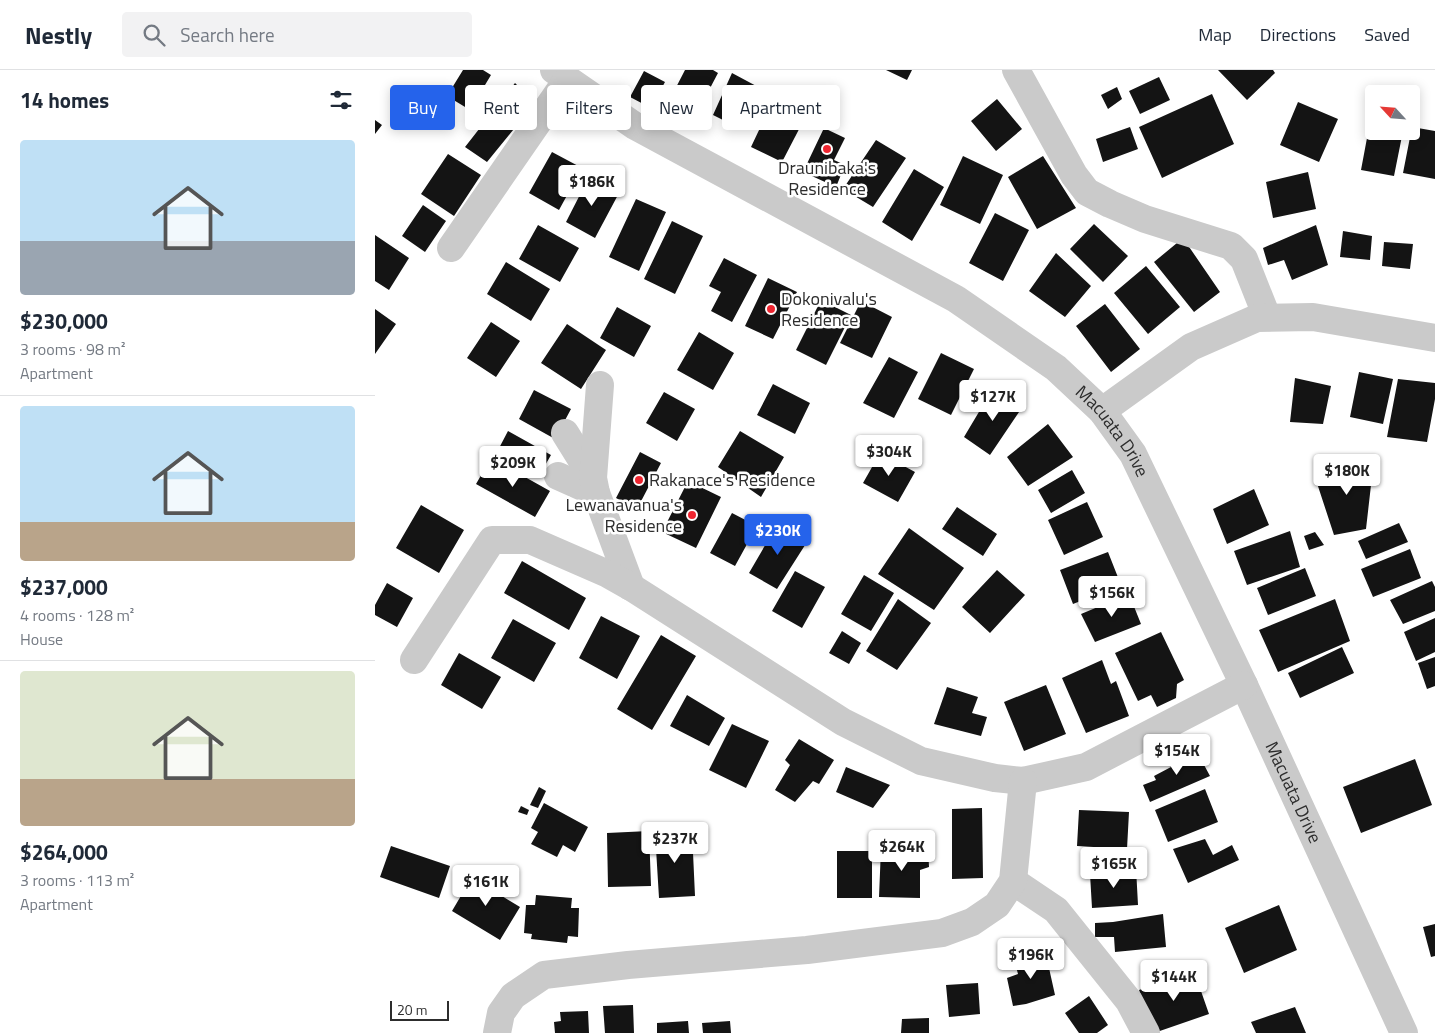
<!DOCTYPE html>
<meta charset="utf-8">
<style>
body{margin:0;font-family:"Titillium Web",sans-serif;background:#f2f2f3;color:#1f2937;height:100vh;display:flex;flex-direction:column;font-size:19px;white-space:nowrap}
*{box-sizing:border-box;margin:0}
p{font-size:16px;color:#747a83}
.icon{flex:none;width:28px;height:28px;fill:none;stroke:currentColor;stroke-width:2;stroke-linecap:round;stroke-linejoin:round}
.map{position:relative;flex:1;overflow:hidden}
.sheet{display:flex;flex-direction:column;background:#fff;width:375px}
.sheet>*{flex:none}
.banner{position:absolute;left:15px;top:15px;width:475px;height:45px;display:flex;gap:10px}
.needle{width:32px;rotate:296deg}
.controls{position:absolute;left:990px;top:15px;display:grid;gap:10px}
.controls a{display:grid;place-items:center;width:55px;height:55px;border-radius:5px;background:#fff;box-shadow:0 2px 12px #0003;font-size:25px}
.scale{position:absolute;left:15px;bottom:12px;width:59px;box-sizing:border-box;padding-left:5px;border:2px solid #2d2d2d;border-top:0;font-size:14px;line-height:18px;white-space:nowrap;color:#2d2d2d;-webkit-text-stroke:4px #fff;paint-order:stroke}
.price{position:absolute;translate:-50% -42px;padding:0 11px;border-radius:5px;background:#fff;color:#222;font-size:16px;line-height:32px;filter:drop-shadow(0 1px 2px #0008)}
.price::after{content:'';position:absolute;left:50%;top:30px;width:15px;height:11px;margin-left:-8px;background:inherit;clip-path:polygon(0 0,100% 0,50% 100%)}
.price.on{background:#2563eb;color:#fff}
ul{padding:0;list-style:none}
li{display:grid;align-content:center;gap:10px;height:265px;padding:0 20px}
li+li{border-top:1px solid #e0e1e3}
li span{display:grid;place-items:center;height:155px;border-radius:5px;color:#555}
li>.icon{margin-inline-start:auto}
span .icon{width:90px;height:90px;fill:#fffc;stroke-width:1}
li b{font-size:21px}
h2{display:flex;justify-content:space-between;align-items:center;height:60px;padding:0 20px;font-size:21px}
.tag{padding:0 18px;border-radius:5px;background:#fff;box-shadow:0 2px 12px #0003;font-size:18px;line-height:45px}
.tag.on{background:#2563eb;color:#fff}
header{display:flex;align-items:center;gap:30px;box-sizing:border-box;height:70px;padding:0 25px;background:#fff;border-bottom:1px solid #e0e1e3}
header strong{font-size:24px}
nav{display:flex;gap:28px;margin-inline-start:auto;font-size:18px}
.search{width:350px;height:45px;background:#f2f2f3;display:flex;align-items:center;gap:12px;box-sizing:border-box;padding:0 18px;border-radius:5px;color:#747a83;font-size:19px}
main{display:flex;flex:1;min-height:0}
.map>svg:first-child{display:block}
.building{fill:#141414}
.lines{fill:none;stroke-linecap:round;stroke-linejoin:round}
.minor{stroke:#cacaca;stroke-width:28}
.poi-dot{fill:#ee2530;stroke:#fff;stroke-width:2}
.labels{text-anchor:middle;stroke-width:5;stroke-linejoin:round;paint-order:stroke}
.poi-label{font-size:18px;fill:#2d2d2d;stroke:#fff;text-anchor:start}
.street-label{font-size:18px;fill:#2d2d2d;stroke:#fff}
</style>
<header>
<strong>Nestly</strong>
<div class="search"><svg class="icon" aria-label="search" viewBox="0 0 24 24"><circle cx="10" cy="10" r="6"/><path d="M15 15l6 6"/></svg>Search here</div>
<nav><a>Map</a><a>Directions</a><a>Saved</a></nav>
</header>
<main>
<section class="sheet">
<h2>14 homes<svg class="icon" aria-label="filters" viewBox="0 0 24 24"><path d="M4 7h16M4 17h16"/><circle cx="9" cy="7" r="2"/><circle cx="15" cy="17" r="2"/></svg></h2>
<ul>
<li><span style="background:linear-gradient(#bfe0f5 65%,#9aa5b1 0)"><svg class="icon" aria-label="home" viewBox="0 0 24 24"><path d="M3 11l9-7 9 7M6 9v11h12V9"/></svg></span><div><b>$230,000</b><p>3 rooms · 98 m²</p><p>Apartment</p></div></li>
<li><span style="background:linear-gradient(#bfe0f5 75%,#b9a48a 0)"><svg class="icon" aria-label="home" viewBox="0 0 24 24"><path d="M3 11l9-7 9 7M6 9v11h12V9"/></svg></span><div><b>$237,000</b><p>4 rooms · 128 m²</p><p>House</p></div></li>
<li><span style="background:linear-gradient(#dfe7d0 70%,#b9a48a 0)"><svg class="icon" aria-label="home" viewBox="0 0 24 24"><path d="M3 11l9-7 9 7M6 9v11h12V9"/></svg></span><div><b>$264,000</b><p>3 rooms · 113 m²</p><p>Apartment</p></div></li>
</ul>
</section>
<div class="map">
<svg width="1060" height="963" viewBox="0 0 1060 963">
<rect width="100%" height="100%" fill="#fff"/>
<path class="building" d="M88 0H108L116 5 95 40 72 26Z
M310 0H338L343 3 322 43 295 29Z
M511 0H537L532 10Z
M843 0H898L900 3 872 30Z
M269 1 290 12 276 38 255 27Z
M357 3 385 18 366 59 338 45Z
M784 7 795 30 765 44 754 21Z
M140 13 160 33 112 92 90 77Z
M742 17 747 29 733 39 726 25Z
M401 24 434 40 407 92 376 77Z
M837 24 859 74 787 108 764 57Z
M622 29 647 59 621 81 596 51Z
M923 32 963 49 944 92 905 75Z
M998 36 999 61H1028L1019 106 986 100Z
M0 50 7 55 0 64Z
M755 57 763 79 728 92 721 69Z
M1037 57 1060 61V109L1028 103Z
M449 58 470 68 459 90 470 95 461 117 428 102Z
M501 70 531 88 498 137 468 119Z
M177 82 207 98 184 140 154 123Z
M73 84 106 105 79 146 46 124Z
M588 86 628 105 605 154 565 135Z
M668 86 701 138 662 159 633 107Z
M539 99 569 117 537 171 507 152Z
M933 102 941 139 898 148 891 112Z
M214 107 244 123 220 168 191 152Z
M261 129 291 142 264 201 234 187Z
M48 135 71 151 50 182 27 166Z
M620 143 654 160 628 211 594 193Z
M297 151 328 166 300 224 269 209Z
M719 154 753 186 728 212 695 179Z
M163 155 204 178 185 212 144 189Z
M941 155 953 195 917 210 909 190 893 195 888 178Z
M968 161 997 166 995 190 965 187Z
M0 165 34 188 14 220 0 211Z
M808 168 845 222 819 242 779 192Z
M1009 172 1038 174 1035 199 1007 196Z
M681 183 716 216 690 247 654 221Z
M349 188 382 205 357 252 336 241 346 222 334 216Z
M131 192 175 219 156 251 112 224Z
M771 196 805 237 773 264 739 223Z
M393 208 422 222 398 269 370 256Z
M446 230 476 245 451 295 421 280Z
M486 231 517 247 497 288 465 273Z
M730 234 765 279 736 302 701 256Z
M242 237 276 256 259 287 225 268Z
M0 239 21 254 0 284Z
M116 252 145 271 121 307 92 288Z
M192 254 231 280 206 319 166 293Z
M324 262 359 283 338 320 302 300Z
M566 283 599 299 576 345 543 329Z
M514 287 543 302 519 348 488 333Z
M984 302 1018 309 1008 354 975 347Z
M920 308 956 316 948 354 915 352Z
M1023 309 1060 313V329L1052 372 1012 367Z
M398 314 435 333 420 364 382 345Z
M159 320 196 339 180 369 144 349Z
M617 320 648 336 615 385 589 367Z
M289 322 320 339 302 371 271 353Z
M673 354 698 387 653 416 632 387Z
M133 361 176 385 164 406 122 382Z
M365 361 409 387 386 427 343 397Z
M265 382 286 393 262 439 241 428Z
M505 383 540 402 523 432 488 413Z
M116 388 175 421 160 447 101 414Z
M999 389 991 459 959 465 939 404Z
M697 400 710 423 676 443 663 420Z
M313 411 346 427 321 478 287 462Z
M879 419 894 455 852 474 838 439Z
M712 432 728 467 689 485 673 450Z
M46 435 89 460 64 503 21 478Z
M582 437 622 464 608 486 567 459Z
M357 443 382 456 360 496 335 483Z
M403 453 432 472 402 519 374 503Z
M1024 453 1033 472 991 489 983 471Z
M534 458 589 498 559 540 503 504Z
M915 461 925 497 872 515 859 481Z
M940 462 949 475 934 480 929 466Z
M1035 479 1046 508 998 527 986 499Z
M733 482 746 515 698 534 685 500Z
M147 491 211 528 194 560 129 523Z
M930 498 941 526 893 545 882 518Z
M622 500 650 525 615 563 587 537Z
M420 501 450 517 427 558 397 541Z
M489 505 519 523 496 561 466 544Z
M1057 511 1060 517V541L1028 554 1015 530Z
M12 513 38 528 22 557 0 545V535Z
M754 524 766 554 720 572 706 544Z
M523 529 556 553 522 600 491 581Z
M960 529 975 571 903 602 884 560Z
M226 546 265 566 242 609 204 588Z
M1060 548V582L1041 591 1029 562Z
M138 549 181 573 159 612 116 588Z
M467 561 486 573 474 594 454 583Z
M786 562 809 610 802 614 801 628 782 637 776 625 763 631 740 583Z
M286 565 321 586 277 660 242 639Z
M967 577 979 603 925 628 913 603Z
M84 583 126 607 107 639 66 615Z
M1060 587V616L1052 619 1043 593Z
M727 590 736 614 741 611 754 646 711 663 687 608Z
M671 615 691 664 649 681 629 632Z
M572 617 603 627 597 643 612 647 606 666 559 654Z
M312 625 350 648 334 676 295 656Z
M357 654 394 671 371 718 334 700Z
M424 669 459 690 444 714 438 711 420 732 400 720 415 695 410 690Z
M821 680 835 706 775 732 768 715 781 710 779 706 796 697 794 692Z
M1040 689 1057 735 986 763 968 717Z
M471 697 515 715 498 738 461 722Z
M164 717 171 721 163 738 155 735Z
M830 719 843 752 793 772 780 740Z
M169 733 213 757 200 782 188 775 182 787 156 774 163 762 156 758Z
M146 736 154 740 152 745 143 742Z
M607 738 608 808 577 809V739Z
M704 740 754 742 752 779 702 776Z
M274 761 276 816 233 817 232 763Z
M317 761 320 826 284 828 280 762Z
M830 769 838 785 857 775 864 790 813 813 798 779Z
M16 776 75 796 64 828 5 807Z
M553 777 554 797 545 800V828L504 827 506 778H541V786Z
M462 781H497V828H462Z
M761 798 763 835 717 838 715 804Z
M100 802 126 818 122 823 145 837 125 870 77 841Z
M161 825 197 828 196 838H204L203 867 193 866 192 873 156 869 157 864 149 863 151 835H160Z
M904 835 922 880 869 903 850 858Z
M788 844 791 877 740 882 739 867H720V853L738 852Z
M1060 854V886L1056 887 1048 857Z
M670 880 680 925 651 934 638 936 632 908 643 904 639 889Z
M819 901 834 944 779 963 764 920Z
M603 913 605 944 574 947 571 915Z
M714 926 733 955 722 963H704L690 943Z
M258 935 259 963H230L228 936Z
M920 937 931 963H881L876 952Z
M213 941 214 963H180L179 952 186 951 185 942Z
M554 948V963H526L527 949Z
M313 951 314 963H282V953Z
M355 951 356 963H328L327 953Z"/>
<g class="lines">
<g class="minor">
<path id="s1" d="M179 0 260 56 581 229 681 298 727 341 758 384 869 615 1029 963"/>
<path d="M641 0 699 105 712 122 735 134 770 149 856 176 869 189 892 247"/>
<path d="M76 178 192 10"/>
<path d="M727 341 816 277 882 248 938 247 1060 268"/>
<path d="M190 363 218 408"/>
<path d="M183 406 221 423 256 517"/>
<path d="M221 423 218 408 225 315"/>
<path d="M39 590 117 470H155L233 504 256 517 468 652 546 691 620 708 648 711 711 697 869 615"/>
<path d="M638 811 681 840 754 931 771 963"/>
<path d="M122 963 126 943 138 926 169 905 253 895 432 880 567 863 597 852 622 835 638 811 648 711"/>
</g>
</g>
<g class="poi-dot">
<circle cx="452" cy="79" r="5"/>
<circle cx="396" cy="239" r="5"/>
<circle cx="264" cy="410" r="5"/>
<circle cx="317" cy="445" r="5"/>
</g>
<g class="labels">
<g class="poi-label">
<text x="452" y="104" text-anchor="middle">Draunibaka's<tspan x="452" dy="21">Residence</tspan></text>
<text x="406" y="235">Dokonivalu's<tspan x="406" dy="21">Residence</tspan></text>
<text x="274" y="416">Rakanace's Residence</text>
<text x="307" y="441" text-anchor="end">Lewanavanua's<tspan x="307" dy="21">Residence</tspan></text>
</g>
<g class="street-label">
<text dy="6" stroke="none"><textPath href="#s1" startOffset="670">Macuata Drive</textPath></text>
<text dy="6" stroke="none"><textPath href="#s1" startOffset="1075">Macuata Drive</textPath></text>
</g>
</g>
</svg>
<div class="controls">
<a><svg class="needle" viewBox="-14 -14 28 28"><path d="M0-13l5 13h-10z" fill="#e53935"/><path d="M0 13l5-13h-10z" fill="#747a83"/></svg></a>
</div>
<div class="scale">20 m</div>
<b class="price" style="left:217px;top:137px">$186K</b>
<b class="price" style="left:618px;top:352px">$127K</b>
<b class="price" style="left:514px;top:407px">$304K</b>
<b class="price" style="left:138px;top:418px">$209K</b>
<b class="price" style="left:972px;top:426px">$180K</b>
<b class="price on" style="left:403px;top:486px">$230K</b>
<b class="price" style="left:737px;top:548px">$156K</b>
<b class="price" style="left:802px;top:706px">$154K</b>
<b class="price" style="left:300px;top:794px">$237K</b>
<b class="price" style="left:527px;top:802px">$264K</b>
<b class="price" style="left:739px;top:819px">$165K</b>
<b class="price" style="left:111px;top:837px">$161K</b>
<b class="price" style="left:656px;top:910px">$196K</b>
<b class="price" style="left:799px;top:932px">$144K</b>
<div class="banner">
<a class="tag on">Buy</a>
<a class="tag">Rent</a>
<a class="tag">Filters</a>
<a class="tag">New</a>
<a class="tag">Apartment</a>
</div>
</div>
</main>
